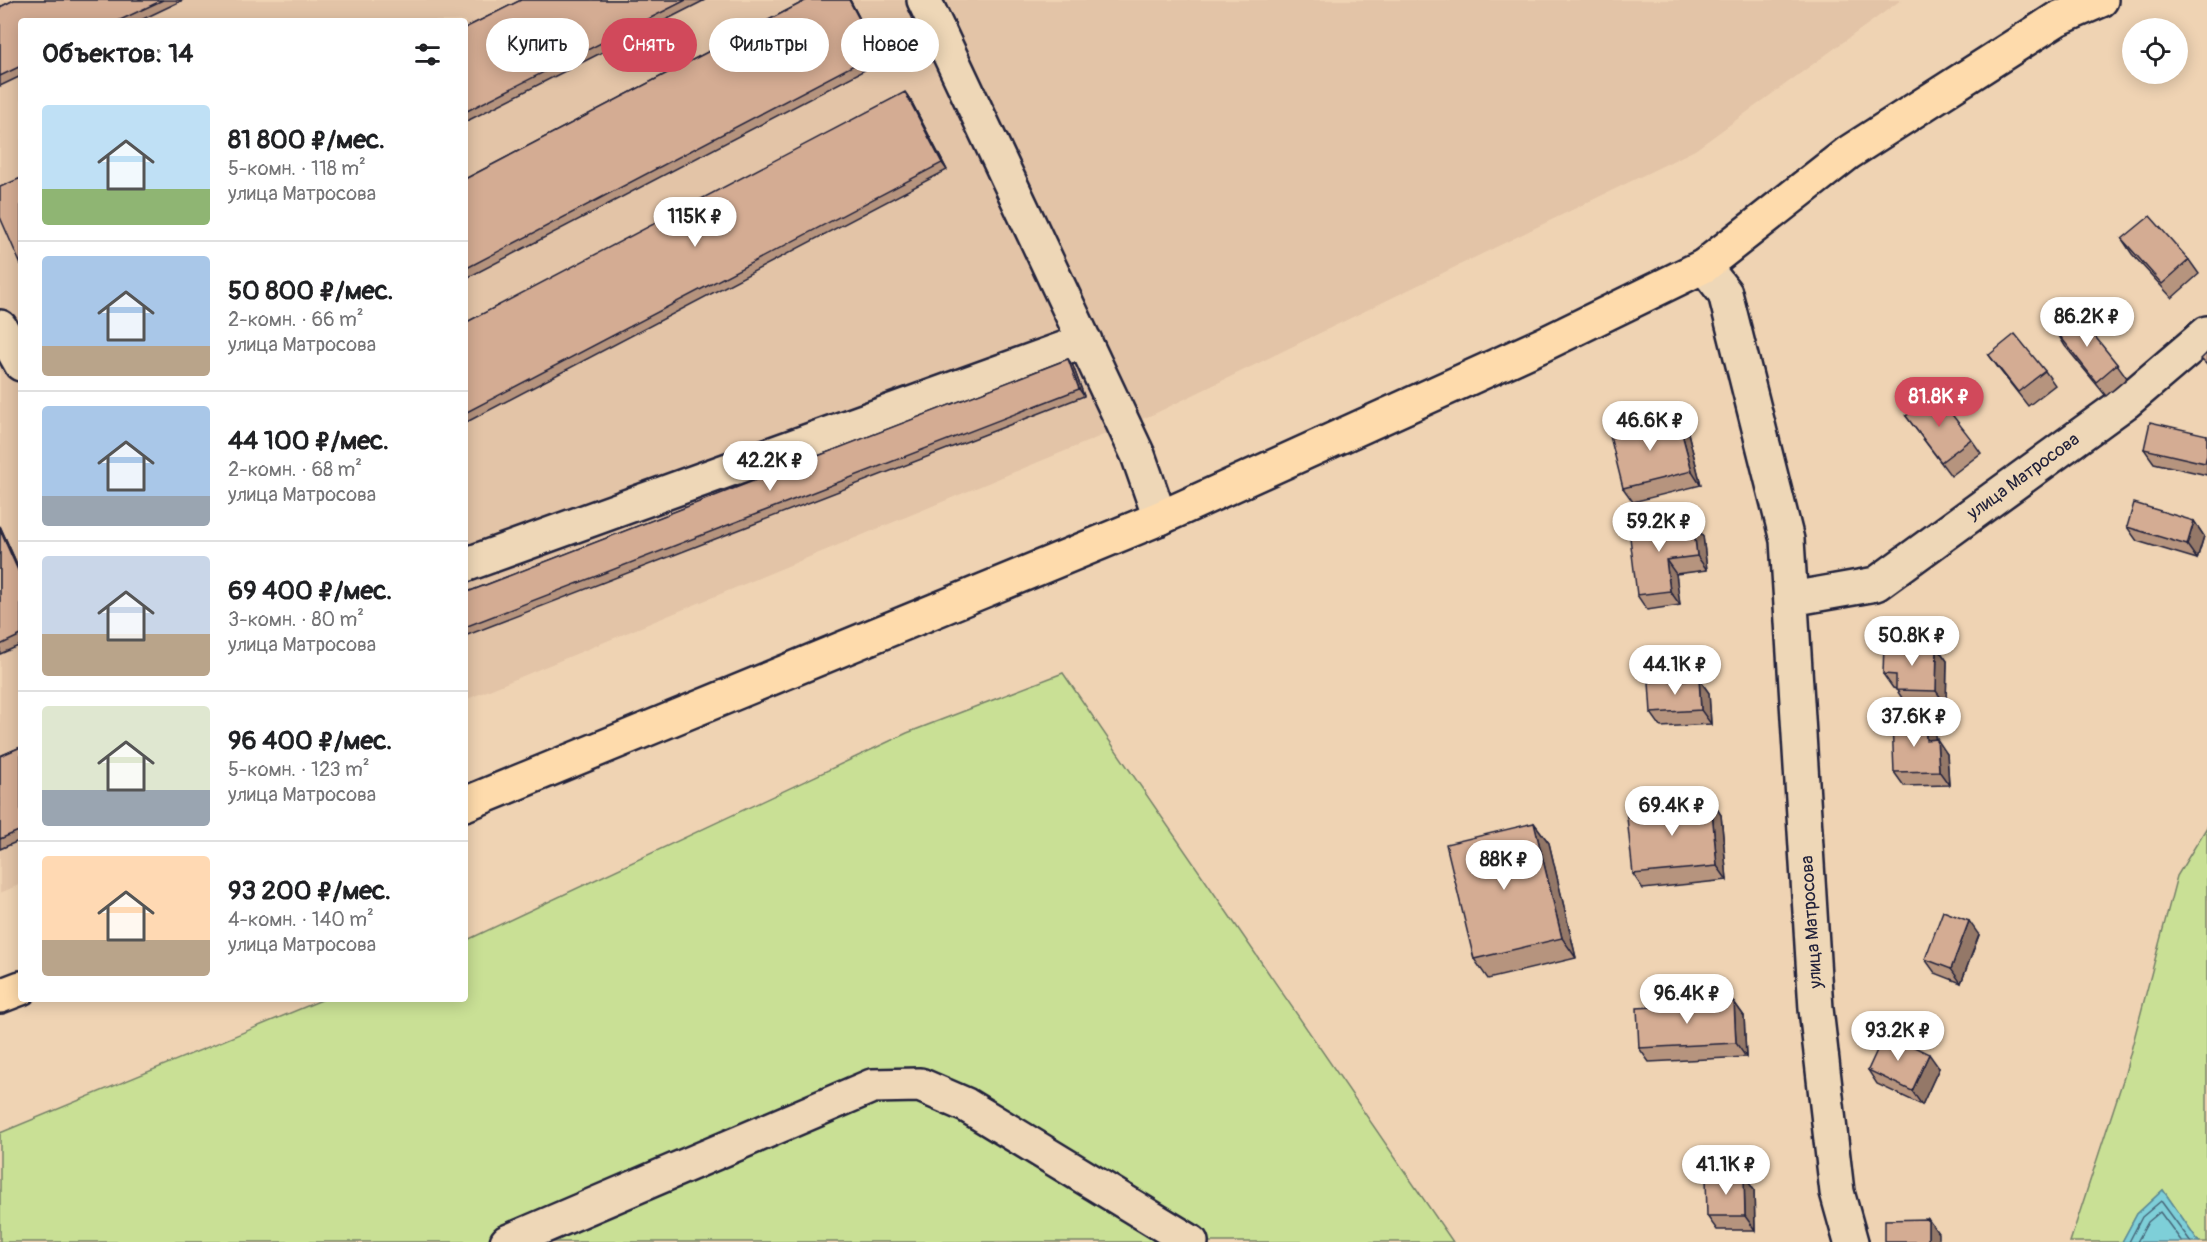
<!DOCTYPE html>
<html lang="ru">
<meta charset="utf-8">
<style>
body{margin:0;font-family:Pangolin,sans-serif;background:#f6f6f6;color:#202124;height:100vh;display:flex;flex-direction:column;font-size:22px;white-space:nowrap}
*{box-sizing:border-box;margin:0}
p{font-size:20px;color:#757577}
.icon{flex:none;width:33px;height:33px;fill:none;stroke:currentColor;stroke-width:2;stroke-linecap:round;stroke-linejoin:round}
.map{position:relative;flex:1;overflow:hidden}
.details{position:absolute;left:18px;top:18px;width:450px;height:984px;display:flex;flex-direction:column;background:#fff;border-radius:6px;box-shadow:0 3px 15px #0003}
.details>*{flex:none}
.hud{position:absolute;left:486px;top:18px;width:570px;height:54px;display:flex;gap:12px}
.fabs{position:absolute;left:2122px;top:18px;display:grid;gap:12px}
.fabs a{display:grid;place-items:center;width:66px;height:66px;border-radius:50%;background:#fff;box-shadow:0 3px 15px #0003;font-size:30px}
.price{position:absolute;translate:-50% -51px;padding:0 14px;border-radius:21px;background:#fff;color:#222;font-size:20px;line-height:39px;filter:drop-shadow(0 2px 3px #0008)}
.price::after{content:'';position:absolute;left:50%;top:36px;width:18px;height:14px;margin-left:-9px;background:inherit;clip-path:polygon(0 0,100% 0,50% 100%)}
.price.active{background:#d1495b;color:#fff}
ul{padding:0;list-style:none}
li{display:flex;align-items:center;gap:18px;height:150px;padding:0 24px}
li+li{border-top:2px solid #e0e0e0}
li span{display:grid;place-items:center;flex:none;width:168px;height:120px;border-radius:6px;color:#555}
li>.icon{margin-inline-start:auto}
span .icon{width:72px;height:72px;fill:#fffc;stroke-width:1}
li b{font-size:26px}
h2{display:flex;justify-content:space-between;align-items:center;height:72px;padding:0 24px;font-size:26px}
.pill{padding:0 21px;border-radius:27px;background:#fff;box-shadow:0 3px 15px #0003;font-size:21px;line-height:54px}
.pill.active{background:#d1495b;color:#fff}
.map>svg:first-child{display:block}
.built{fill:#e3c4a7}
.green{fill:#c9e095;stroke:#768168;stroke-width:1.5}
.water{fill:#7ecfd8;stroke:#598a99;stroke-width:1.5}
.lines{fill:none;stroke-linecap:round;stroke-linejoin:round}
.shore{stroke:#47677a;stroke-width:1.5}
.minor-casing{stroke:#22223b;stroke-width:38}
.major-casing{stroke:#22223b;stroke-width:38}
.minor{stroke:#eed7b7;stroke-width:33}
.major{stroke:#fedbac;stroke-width:33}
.wall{fill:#b6947e;stroke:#22223b;stroke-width:1.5}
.shaded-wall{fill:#947867;stroke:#22223b;stroke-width:1.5}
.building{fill:#d4ac93;stroke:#22223b;stroke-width:1.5}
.labels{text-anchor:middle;stroke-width:5;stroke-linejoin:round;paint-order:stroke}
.street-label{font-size:18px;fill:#22223b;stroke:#eed7b7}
</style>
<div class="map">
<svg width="2207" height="1242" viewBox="0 0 2207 1242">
<rect width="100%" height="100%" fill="#efd3b3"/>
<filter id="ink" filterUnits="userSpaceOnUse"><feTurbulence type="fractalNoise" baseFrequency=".0167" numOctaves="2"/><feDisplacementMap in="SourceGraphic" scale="12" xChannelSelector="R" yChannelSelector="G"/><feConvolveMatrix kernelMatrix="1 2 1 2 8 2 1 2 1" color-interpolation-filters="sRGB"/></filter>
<g filter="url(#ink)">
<path class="built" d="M0 0H1901L1695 150 1154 414 465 700V21H21V884L0 893Z"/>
<path class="green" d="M1063 673 1453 1242H0V1133L324 999H465V941L907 733Z
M2207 827V1242H2199L2163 1190 2137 1214 2122 1242H2070L2124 1077 2177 876Z"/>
<path class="water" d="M2163 1190 2199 1242H2122L2137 1214Z"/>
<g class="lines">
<path class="shore" d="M2129 1242 2142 1217 2161 1201 2191 1242
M2137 1242 2148 1222 2160 1212 2182 1242"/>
<g class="minor-casing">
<path id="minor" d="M924 0 1138 455 1160 518
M1704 266 1725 293 1787 540 1816 1009 1837 1192 1851 1242
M0 327 21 364
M465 565 1085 341
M1791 599 1876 584 2126 402 2207 333
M507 1242 872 1086 920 1085 966 1105 1191 1242"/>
</g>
<g class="major-casing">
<path id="major" d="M465 804 1160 518 1542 345 1704 266 1848 153 2057 19 2101 0
M0 996 21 988"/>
</g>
<use href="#minor" class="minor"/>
<use href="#major" class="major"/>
</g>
<path class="wall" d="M14 0H183L139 21H21V76L0 86V7Z
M521 0H705L465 122V28Z
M807 0H850L882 61 465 279V179Z
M910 99 947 170 465 423V323Z
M2122 239 2189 260 2199 274 2172 298 2132 254Z
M2056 331 2117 364 2127 378 2106 396 2065 346Z
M1989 355 2045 371 2055 385 2028 406 1999 369Z
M1068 359 1073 366 1084 396 465 636V593Z
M1906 416 1971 439 1981 453 1951 476Z
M1687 429 1701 485 1633 502 1623 488Z
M2207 435V475L2154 463 2144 449Z
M1693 521 1703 536 1707 570 1676 574 1680 605 1647 610 1637 595Z
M2194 521 2204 536 2197 559 2137 541 2127 527Z
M0 526 21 573V645L0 654Z
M1937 647 1947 661 1946 705 1906 704 1896 689 1893 688 1883 674Z
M1699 679 1709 693 1711 724 1661 727 1651 713Z
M1935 734V740L1947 754 1949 785 1904 786 1894 772Z
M21 747V840L0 849V756Z
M1711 800 1721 815 1727 880 1643 889 1633 874Z
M1534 823 1549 843 1576 958 1488 979 1474 959Z
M1979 935 1961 983 1935 973 1925 959Z
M1734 1002 1744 1016 1746 1057 1649 1062 1639 1048Z
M1939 1068 1922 1105 1877 1084 1868 1070Z
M1744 1176 1754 1190 1755 1230H1717L1707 1216Z"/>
<path class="shaded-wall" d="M849 0H850L882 61 877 53Z
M905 92 910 99 947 170 942 163Z
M1068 359 1073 366 1084 396 1079 389Z
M1677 415 1687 429 1701 485 1692 471Z
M1693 521 1703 536 1707 570 1697 556Z
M2194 521 2204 536 2197 559 2187 545Z
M0 526 21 573V577L0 530Z
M1666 560 1676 574 1680 605 1670 591Z
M1937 647 1947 661 1946 705 1936 691Z
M1699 679 1709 693 1711 724 1701 710Z
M1925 720 1935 734 1936 754 1926 740Z
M1937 739 1947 754 1949 785 1939 771Z
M1711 800 1721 815 1727 880 1717 866Z
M1534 823 1549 843 1576 958 1562 938Z
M1969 921 1979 935 1961 983 1951 969Z
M1734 1002 1744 1016 1746 1057 1736 1043Z
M1929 1054 1939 1068 1922 1105 1912 1091Z
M1744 1176 1754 1190 1755 1230 1745 1216Z
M1928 1219 1938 1233V1242H1928Z"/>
<path class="building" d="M14 0H163L118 21H21V66L0 76V7Z
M521 0H686L465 112V28Z
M807 0H849L877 53 465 269V179Z
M905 92 942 163 465 413V323Z
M21 178V265L0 217V187Z
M2150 216 2189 260 2162 284 2122 239Z
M2077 314 2117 364 2096 382 2056 331Z
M2015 334 2045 371 2018 392 1989 355Z
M2207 353V365L2201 359Z
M1068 359 1079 389 465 627V593Z
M1936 394 1971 439 1941 462 1906 416Z
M1677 415 1692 471 1623 488 1609 432Z
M2150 422 2207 435V455L2205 463 2144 449Z
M2134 503 2194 521 2187 545 2127 527Z
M1693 521 1697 556 1666 560 1670 591 1637 595 1629 529Z
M0 530 21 577V635L0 645Z
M1884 645 1937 647 1936 691 1896 690V675L1883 674Z
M1699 679 1701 710 1651 713 1649 682Z
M1925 720 1926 740 1937 739 1939 771 1894 772 1892 722Z
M21 747V830L0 839V756Z
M1711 800 1717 866 1633 874 1626 808Z
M1534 823 1562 938 1474 959 1446 844Z
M1943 911 1969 921 1951 969 1925 959Z
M1734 1002 1736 1043 1639 1048 1637 1008Z
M1885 1033 1929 1054 1912 1091 1868 1070Z
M1744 1176 1745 1216H1707L1706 1177Z
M1928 1219V1242H1885V1220Z"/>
</g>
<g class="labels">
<g class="street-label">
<text transform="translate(2023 476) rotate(-36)" y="6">улица Матросова</text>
<text transform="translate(1811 922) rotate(-94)" y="6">улица Матросова</text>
</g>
</g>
</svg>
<div class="fabs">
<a><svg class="icon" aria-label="locate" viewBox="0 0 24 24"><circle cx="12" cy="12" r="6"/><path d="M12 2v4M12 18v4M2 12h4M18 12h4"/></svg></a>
</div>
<b class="price" style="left:695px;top:248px">115K ₽</b>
<b class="price" style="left:2087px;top:348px">86.2K ₽</b>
<b class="price active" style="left:1939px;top:428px">81.8K ₽</b>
<b class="price" style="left:1650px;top:452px">46.6K ₽</b>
<b class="price" style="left:770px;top:492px">42.2K ₽</b>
<b class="price" style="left:1659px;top:553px">59.2K ₽</b>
<b class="price" style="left:1912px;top:667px">50.8K ₽</b>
<b class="price" style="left:1675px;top:696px">44.1K ₽</b>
<b class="price" style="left:1914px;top:748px">37.6K ₽</b>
<b class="price" style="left:1672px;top:837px">69.4K ₽</b>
<b class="price" style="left:1504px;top:891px">88K ₽</b>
<b class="price" style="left:1687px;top:1025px">96.4K ₽</b>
<b class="price" style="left:1898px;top:1062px">93.2K ₽</b>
<b class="price" style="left:1726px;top:1196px">41.1K ₽</b>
<div class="hud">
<a class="pill">Купить</a>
<a class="pill active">Снять</a>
<a class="pill">Фильтры</a>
<a class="pill">Новое</a>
</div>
<section class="details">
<h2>Объектов: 14<svg class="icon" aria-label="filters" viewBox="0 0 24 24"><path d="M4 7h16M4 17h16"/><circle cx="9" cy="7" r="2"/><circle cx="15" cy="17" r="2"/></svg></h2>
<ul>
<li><span style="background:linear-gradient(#bfe0f5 70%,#8fb573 0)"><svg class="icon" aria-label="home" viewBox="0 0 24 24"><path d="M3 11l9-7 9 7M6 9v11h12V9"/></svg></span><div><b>81 800 ₽/мес.</b><p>5-комн. · 118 m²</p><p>улица Матросова</p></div></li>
<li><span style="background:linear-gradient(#a9c7e8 75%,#b9a48a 0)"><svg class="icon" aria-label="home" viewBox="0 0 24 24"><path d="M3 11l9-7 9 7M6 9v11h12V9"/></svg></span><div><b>50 800 ₽/мес.</b><p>2-комн. · 66 m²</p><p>улица Матросова</p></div></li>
<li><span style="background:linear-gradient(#a9c7e8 75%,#9aa5b1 0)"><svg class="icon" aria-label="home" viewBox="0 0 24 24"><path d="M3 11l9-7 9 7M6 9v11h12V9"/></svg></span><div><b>44 100 ₽/мес.</b><p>2-комн. · 68 m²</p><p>улица Матросова</p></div></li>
<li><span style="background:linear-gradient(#c9d6e8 65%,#b9a48a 0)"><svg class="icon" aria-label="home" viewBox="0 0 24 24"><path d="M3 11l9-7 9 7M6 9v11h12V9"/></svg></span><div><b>69 400 ₽/мес.</b><p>3-комн. · 80 m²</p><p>улица Матросова</p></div></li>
<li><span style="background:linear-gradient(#dfe7d0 70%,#9aa5b1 0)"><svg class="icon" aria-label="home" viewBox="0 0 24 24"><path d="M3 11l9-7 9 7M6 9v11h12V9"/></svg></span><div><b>96 400 ₽/мес.</b><p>5-комн. · 123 m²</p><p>улица Матросова</p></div></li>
<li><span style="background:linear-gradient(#ffd9b3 70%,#b9a48a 0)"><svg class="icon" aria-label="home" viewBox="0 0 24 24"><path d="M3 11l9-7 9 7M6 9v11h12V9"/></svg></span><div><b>93 200 ₽/мес.</b><p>4-комн. · 140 m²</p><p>улица Матросова</p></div></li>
</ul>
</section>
</div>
